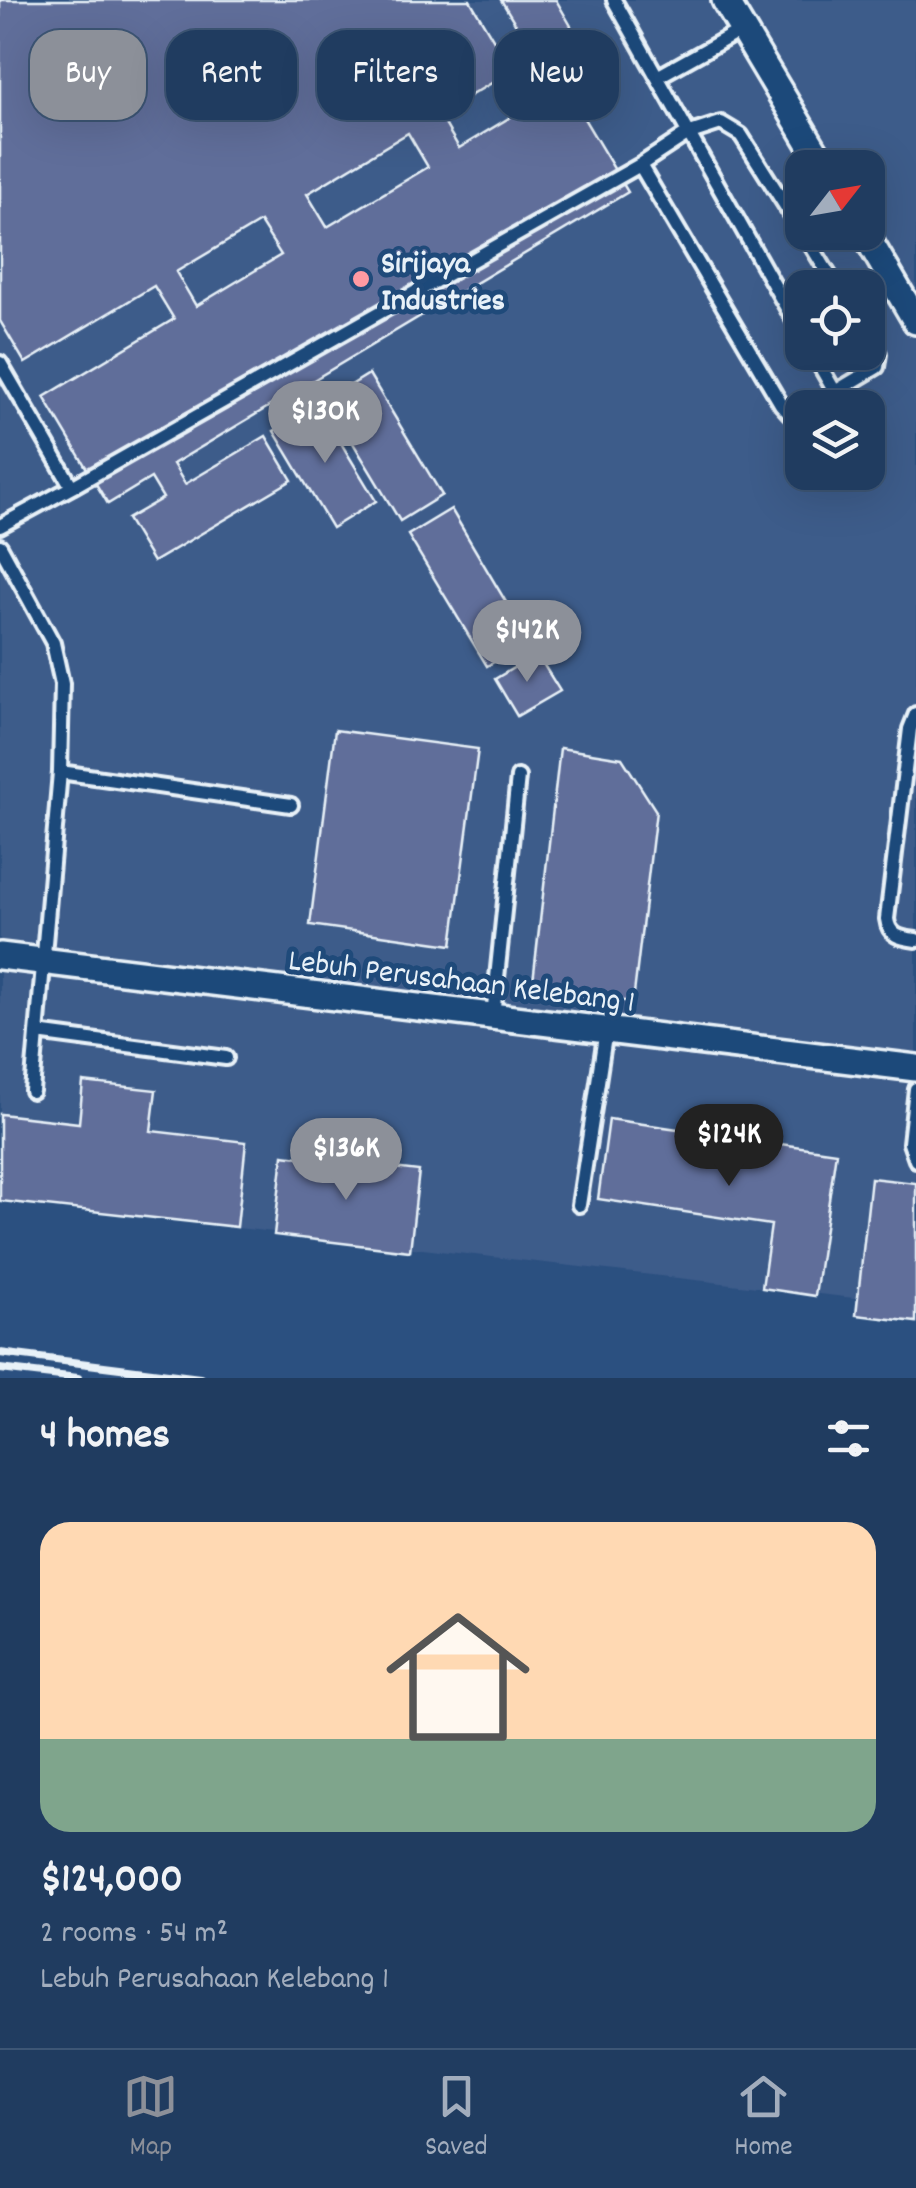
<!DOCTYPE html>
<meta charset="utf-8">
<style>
body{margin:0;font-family:Dekko,sans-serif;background:#2d4769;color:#f1f3f6;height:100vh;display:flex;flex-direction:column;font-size:38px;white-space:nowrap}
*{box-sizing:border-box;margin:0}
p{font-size:32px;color:#a2adbd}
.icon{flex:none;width:55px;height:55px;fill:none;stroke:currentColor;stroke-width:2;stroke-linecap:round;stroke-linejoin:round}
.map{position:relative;height:1378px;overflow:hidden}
.side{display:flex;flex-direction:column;background:#203c60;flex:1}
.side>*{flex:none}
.hud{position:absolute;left:30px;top:30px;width:858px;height:90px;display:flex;gap:20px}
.needle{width:65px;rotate:59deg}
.fabs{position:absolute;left:785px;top:150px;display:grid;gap:20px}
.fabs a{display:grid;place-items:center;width:100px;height:100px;border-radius:20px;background:#203c60;box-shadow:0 10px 40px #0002,0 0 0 2px #3d5675;font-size:50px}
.price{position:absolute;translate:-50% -85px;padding:0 22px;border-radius:35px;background:#8c9099;color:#fff;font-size:32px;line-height:65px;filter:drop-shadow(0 2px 5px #0008)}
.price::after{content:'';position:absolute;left:50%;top:60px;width:30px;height:22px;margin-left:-15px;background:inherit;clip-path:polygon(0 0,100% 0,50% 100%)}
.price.active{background:#222;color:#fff}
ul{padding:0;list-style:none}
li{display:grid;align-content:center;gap:20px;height:530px;padding:0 40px}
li+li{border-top:2px solid #3d5675}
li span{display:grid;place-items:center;height:310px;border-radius:30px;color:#555}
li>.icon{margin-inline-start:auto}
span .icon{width:180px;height:180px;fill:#fffc;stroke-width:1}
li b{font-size:42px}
h2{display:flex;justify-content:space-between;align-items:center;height:120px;padding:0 40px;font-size:42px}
.pill{padding:0 35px;border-radius:30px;background:#203c60;box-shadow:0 10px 40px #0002,0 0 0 2px #3d5675;font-size:35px;line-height:90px}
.pill.active{background:#8c9099;color:#fff}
.dock{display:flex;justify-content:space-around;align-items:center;height:140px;border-top:2px solid #3d5675;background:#203c60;font-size:28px;color:#a2adbd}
.dock a{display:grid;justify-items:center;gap:5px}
.dock .active{color:#8c9099}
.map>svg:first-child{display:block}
.built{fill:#3e5c8a;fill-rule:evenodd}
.building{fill:#616e9a;stroke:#e8f1f8;stroke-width:2.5;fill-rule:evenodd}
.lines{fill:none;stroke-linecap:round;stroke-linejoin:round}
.service-casing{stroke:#e8f1f8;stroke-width:20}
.minor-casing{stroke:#e8f1f8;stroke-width:32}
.service{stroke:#1f4a7a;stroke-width:12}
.minor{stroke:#1f4a7a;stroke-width:25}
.rail{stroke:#e8f1f8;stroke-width:8}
.poi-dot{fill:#ff9aa2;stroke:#1f4a7a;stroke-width:4}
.labels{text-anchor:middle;stroke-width:10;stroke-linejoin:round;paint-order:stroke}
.poi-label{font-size:32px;font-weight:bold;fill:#e8f1f8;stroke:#1f4a7a;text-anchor:start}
.street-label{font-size:32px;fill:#e8f1f8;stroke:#1f4a7a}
</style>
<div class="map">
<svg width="916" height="1378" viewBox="0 0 916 1378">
<rect width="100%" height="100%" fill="#2b5080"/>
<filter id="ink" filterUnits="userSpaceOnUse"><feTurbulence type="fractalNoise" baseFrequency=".01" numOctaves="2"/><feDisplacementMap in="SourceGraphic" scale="20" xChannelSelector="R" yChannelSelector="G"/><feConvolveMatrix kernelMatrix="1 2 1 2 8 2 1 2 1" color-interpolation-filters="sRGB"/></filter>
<g filter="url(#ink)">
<path class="built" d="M0 0H916V1305L0 1201ZM802 168H868V232H802ZM802 288H868V352H802ZM802 408H868V472H802Z"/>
<path class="building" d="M0 0H470L512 71 439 114 459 148 564 85 628 192 173 464 185 484 266 436 292 480 153 562 127 519 163 498 151 478 108 504 44 397 174 319 154 286 25 363 0 321ZM408 133 428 167 327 227 307 194ZM260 222 281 255 196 306 176 272Z
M501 0H556L575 33 535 56Z
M369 374 442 495 400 521 327 400Z
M318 405 376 501 332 528 274 431Z
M451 509 529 641 487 666 408 535Z
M537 654 560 691 517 716 495 679Z
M335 730 478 749 452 945 310 925Z
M560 748 622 758 656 811 633 1002 532 990Z
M83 1082 156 1090 151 1131 246 1142 237 1227 0 1201V1114L79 1123Z
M609 1119 836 1152 815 1296 762 1288 771 1225 598 1199Z
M283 1155 419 1171 410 1251 274 1235Z
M871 1178 916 1183V1322L856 1315Z"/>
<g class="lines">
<g class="service-casing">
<path id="service" d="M614 0 802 335
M659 76 743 29
M802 232 741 135 721 123 687 134 640 165 781 404 789 413 802 410
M803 232 837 288
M812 352 835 392 877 367 879 354 868 335
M0 363 72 487 0 526
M807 408 835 392
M72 487 640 165
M0 546 53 643 62 684 60 772 32 1091
M916 714 910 729 887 919C889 936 900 938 916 940
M60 772 291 805
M493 1016 518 777
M37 1033 226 1058
M916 1089 910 1143 916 1160
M579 1205 606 1030"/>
</g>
<g class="minor-casing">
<path id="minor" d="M725 0 825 168
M864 232 916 321
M0 956 916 1068"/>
</g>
<use href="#service" class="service"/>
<use href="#minor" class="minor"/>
<path class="rail" d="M0 1353 200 1378
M0 1369 78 1378"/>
</g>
</g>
<circle class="poi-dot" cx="361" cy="279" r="10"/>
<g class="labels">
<g class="poi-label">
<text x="381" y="272">Sirijaya<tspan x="381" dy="37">Industries</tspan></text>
</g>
<g class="street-label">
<text transform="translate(462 979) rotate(7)" y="11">Lebuh Perusahaan Kelebang 1</text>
</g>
</g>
</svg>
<div class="fabs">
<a><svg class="needle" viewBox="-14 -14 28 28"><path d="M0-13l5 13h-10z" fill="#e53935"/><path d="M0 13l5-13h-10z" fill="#a2adbd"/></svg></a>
<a><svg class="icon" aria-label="locate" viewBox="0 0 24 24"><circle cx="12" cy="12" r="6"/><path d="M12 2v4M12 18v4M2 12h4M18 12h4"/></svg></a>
<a><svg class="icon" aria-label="layers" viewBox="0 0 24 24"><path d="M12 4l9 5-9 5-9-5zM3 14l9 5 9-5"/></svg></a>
</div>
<b class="price" style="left:325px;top:466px">$130K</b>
<b class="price" style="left:527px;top:685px">$142K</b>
<b class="price active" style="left:729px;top:1189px">$124K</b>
<b class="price" style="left:346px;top:1203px">$136K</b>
<div class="hud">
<a class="pill active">Buy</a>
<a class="pill">Rent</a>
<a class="pill">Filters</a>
<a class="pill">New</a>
</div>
</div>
<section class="side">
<h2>4 homes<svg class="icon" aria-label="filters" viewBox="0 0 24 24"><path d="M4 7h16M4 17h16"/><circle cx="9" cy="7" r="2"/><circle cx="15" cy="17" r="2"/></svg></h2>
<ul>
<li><span style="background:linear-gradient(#ffd9b3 70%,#7fa58c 0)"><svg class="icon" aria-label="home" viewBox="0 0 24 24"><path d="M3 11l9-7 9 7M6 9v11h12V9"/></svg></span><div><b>$124,000</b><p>2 rooms · 54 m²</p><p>Lebuh Perusahaan Kelebang 1</p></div></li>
</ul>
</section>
<nav class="dock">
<a class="active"><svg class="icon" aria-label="map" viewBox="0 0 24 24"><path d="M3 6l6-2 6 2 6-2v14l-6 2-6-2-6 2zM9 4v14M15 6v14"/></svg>Map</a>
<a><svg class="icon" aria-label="saved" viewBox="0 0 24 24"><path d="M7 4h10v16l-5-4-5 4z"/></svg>Saved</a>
<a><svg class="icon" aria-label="home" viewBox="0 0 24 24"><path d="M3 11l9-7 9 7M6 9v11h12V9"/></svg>Home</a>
</nav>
